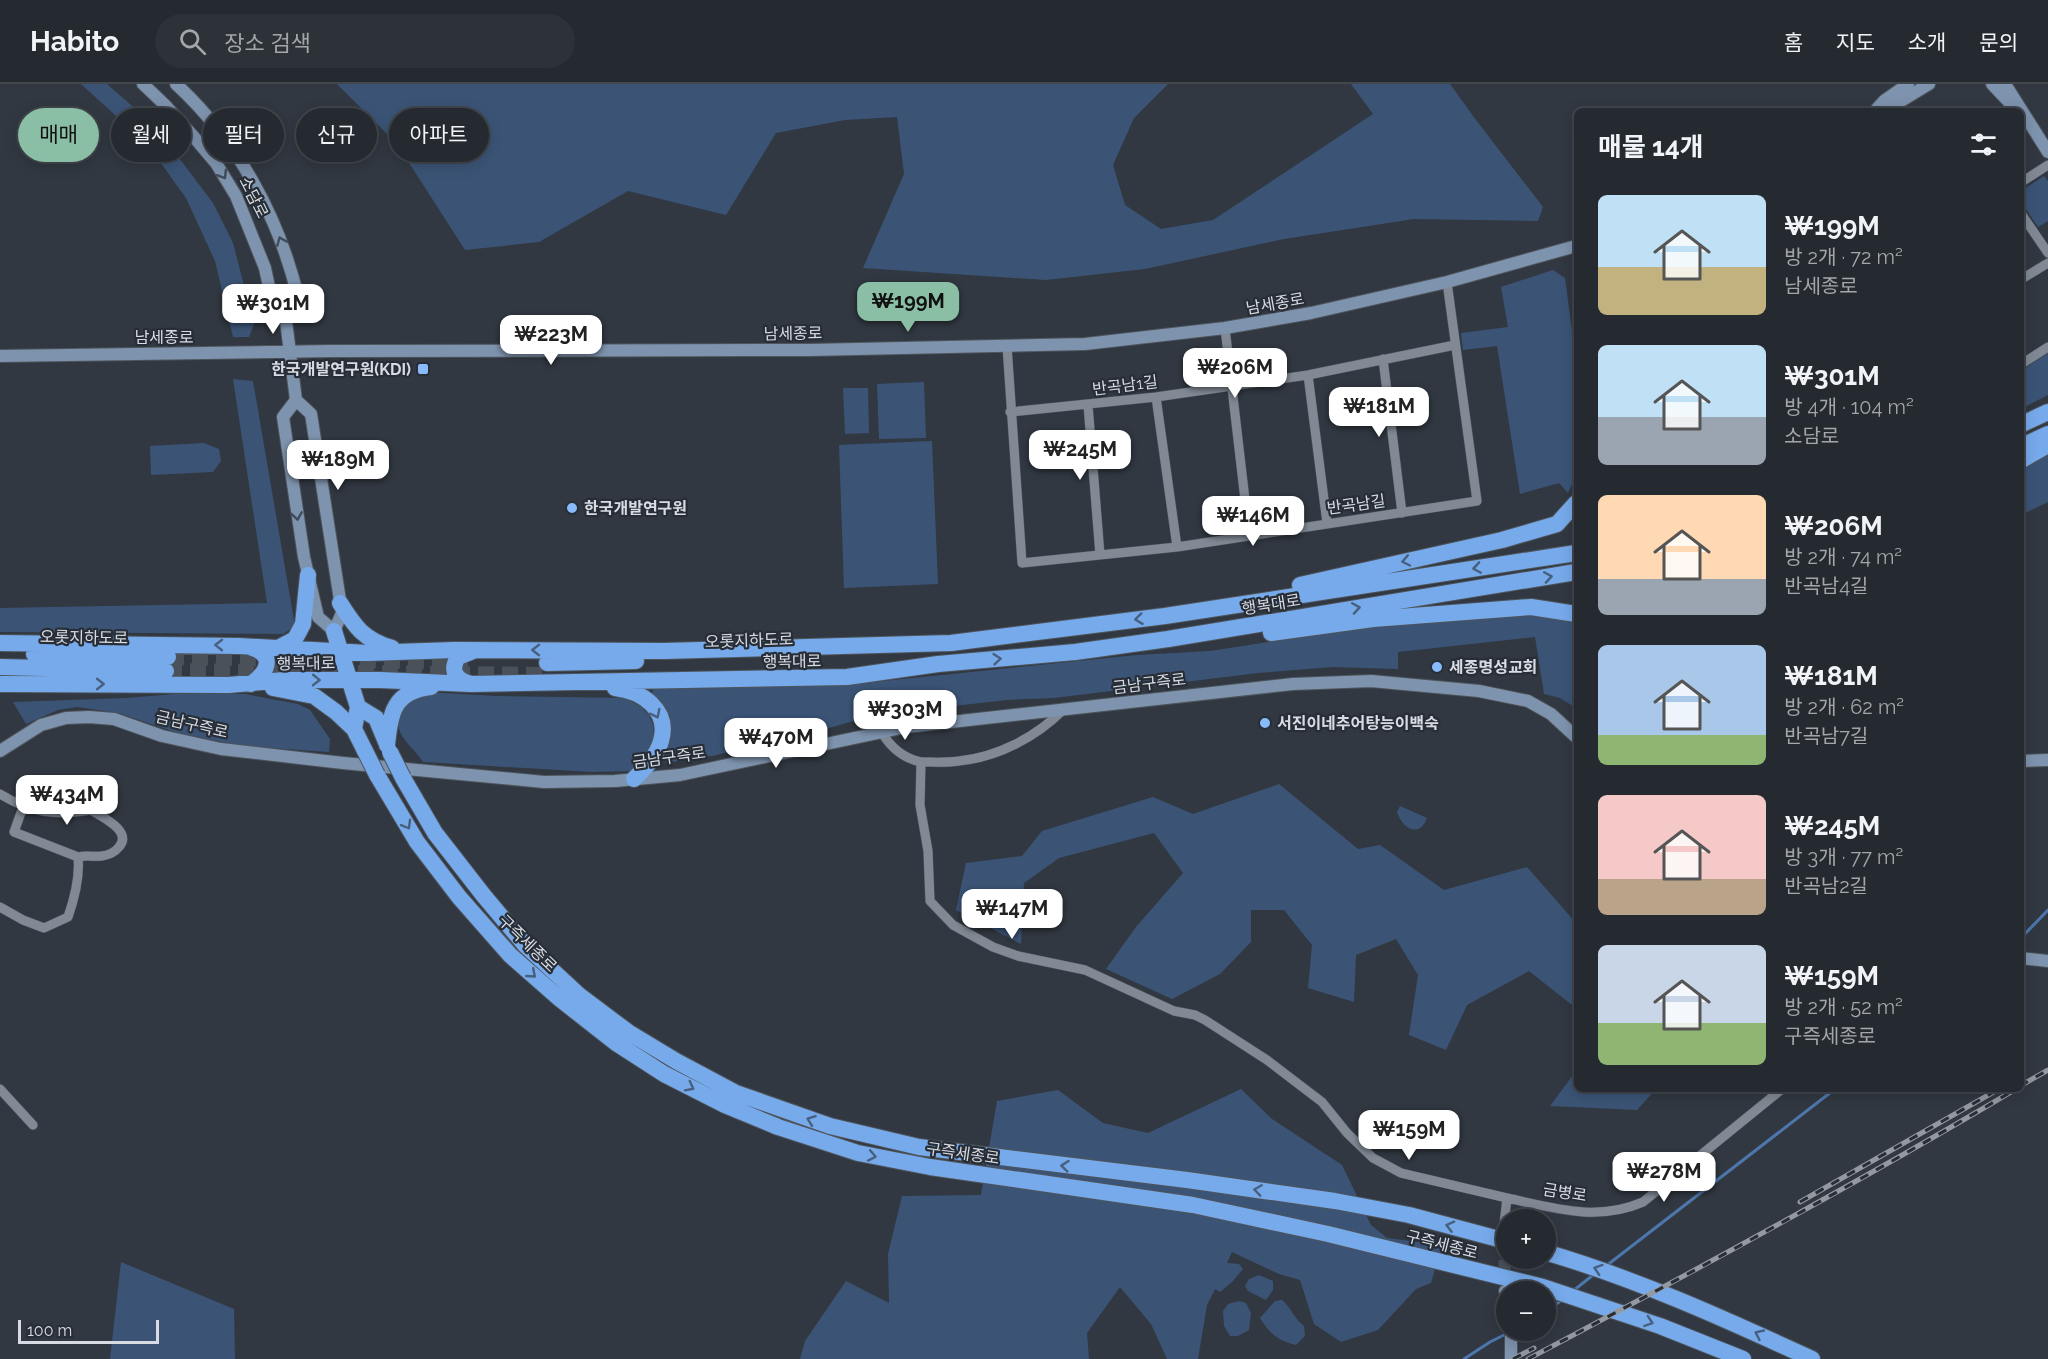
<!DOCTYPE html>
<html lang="ko">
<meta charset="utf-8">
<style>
body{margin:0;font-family:Raleway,"Noto Sans KR",sans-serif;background:#2d3239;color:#f1f3f6;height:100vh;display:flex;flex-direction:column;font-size:22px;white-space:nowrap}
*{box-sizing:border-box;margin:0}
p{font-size:20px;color:#a3a7ab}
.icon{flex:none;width:33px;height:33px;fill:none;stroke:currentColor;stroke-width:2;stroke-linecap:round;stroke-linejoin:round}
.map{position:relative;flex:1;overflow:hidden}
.side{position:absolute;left:1574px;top:24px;width:450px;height:984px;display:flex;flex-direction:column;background:#252a31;border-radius:9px;box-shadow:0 3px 15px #0003,0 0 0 2px #42464d}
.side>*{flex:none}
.guide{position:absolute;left:18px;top:24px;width:570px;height:54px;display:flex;gap:12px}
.buttons{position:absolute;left:1496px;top:1125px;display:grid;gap:12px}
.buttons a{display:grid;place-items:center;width:60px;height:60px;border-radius:50%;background:#252a31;box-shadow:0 3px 15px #0003,0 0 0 2px #42464d;font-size:30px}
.scale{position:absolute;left:18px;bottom:15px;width:141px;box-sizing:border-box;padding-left:6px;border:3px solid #d8dce2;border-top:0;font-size:16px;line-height:21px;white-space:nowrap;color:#d8dce2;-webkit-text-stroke:4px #272e37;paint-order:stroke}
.price{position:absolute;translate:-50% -51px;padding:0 14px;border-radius:12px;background:#fff;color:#222;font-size:20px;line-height:39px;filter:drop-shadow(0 2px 3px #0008)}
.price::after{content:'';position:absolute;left:50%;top:36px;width:18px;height:14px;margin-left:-9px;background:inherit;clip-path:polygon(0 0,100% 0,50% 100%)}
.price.current{background:#8abfa5;color:#111}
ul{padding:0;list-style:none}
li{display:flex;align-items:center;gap:18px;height:150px;padding:0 24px}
li span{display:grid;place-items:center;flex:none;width:168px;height:120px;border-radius:9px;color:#555}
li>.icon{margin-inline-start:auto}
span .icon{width:72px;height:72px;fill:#fffc;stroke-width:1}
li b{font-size:26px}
h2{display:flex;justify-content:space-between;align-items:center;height:72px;padding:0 24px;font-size:26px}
.tag{padding:0 21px;border-radius:27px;background:#252a31;box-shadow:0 3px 15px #0003,0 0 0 2px #42464d;font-size:21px;line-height:54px}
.tag.current{background:#8abfa5;color:#111}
header{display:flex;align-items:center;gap:36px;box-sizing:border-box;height:84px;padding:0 30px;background:#252a31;border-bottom:2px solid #42464d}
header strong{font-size:28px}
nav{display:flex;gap:33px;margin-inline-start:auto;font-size:21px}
.search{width:420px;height:54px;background:#2d3239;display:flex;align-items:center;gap:15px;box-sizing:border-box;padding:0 21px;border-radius:33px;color:#a3a7ab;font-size:22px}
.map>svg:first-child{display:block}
.green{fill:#3b5476}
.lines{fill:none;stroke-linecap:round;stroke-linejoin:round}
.stream{stroke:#4d77ac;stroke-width:3}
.secondary-tunnel{stroke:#4a5159;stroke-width:12;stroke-dasharray:12 6;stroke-linecap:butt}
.highway-tunnel{stroke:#4a5159;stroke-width:16;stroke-dasharray:16 8;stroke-linecap:butt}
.street-casing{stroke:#4e545b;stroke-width:10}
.secondary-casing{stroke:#4e545b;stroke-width:14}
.highway-casing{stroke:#4e545b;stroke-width:18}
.street{stroke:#818994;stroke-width:9}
.secondary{stroke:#7e93ae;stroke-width:12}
.highway{stroke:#77aaeb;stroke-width:16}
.rail-casing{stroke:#9499a0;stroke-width:5}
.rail{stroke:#272e37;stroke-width:3;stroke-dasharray:9;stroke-linecap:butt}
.highway-bridge-casing{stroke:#4e545b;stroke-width:18;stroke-linecap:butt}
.highway-bridge{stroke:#77aaeb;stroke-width:16}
.oneway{stroke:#414c5b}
.oneway2{stroke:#47607f}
.poi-dot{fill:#88bafc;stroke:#272e37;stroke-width:2}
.labels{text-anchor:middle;stroke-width:4.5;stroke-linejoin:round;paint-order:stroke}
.street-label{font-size:16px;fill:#d8dce2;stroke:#272e37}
.poi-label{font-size:16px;font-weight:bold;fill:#d8dce2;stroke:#272e37;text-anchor:start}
</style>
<header>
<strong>Habito</strong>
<div class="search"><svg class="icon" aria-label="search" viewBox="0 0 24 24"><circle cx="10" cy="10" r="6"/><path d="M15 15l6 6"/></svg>장소 검색</div>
<nav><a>홈</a><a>지도</a><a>소개</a><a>문의</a></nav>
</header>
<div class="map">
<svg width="2048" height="1275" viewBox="0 0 2048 1275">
<rect width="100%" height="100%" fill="#313841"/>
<path class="green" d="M81 0H107L155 42 213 119 233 159 254 240 249 253H233L215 177 186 114 147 60Z
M337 0H1168L1134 34 1113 81 1125 121 1161 145 1213 136 1373 30 1351 0H1450L1476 36 1543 123 1538 137 1414 135 1284 155 1145 185 1046 196 863 184 904 90 897 33 845 36 776 49 726 131 628 107 539 158 465 166 397 60Z
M2044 92 2048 97V137L2038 143 2021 118V107Z
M1553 186 1565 194 1576 277V392L1568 409 1559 399 1520 410 1497 262 1463 266 1461 249 1508 243 1501 203Z
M2048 269V311L2021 325V287Z
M233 295 253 297 295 542 283 550 0 548V524L267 519Z
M924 298 926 354 879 355 877 300Z
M843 304H868L869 349 845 350Z
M932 357 938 500 844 504 839 361Z
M204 359 219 365 221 377 213 388 151 391 150 362Z
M2048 368V418L2021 431V381Z
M1545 530 1576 539V624L1560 614 1544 610 1535 553 1398 568V585L1333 583 1258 589 1054 614 1007 616 919 626 850 638 815 648 712 672 671 678 661 677 659 671 651 612 654 604 863 599 1137 571 1210 567 1365 543Z
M426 608 496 612 625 614 641 623 649 631 653 641 655 661 636 687 592 688 423 678C411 659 393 653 399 626Z
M174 610H245L298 620 310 626 330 655 329 668 241 662 175 648 118 629 77 623 58 626 26 640 13 618 126 614Z
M1279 700 1358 765 1380 761 1444 806 1527 783 1576 839V936L1572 921 1529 887 1467 921 1446 966 1409 951 1418 891 1396 855 1356 871 1354 918 1308 904 1312 861 1284 826H1251V858L1220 890 1172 915 1106 885 1136 843 1183 789 1154 749 1059 774 1024 799 1021 860 956 826 966 779 1022 772 1042 747 1153 713 1193 730Z
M1400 722 1427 734C1419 755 1402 744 1397 728Z
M1576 987V1005H1656L1637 1026 1550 1022Z
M1241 1005 1272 1035 1342 1081 1371 1141 1387 1154 1442 1161 1431 1199 1416 1205 1378 1246 1341 1258 1314 1240 1300 1196 1279 1190 1232 1168 1227 1179 1239 1180 1243 1185 1232 1198 1220 1208 1215 1205 1207 1221 1198 1275H1167L1151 1240 1120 1203 1087 1249 1089 1275H800L805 1257 846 1197 889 1219 888 1170 902 1112 981 1111 997 1017 1058 1006 1103 1039 1148 1049Z
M121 1178 234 1225 235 1275H110Z
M1259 1191 1273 1197V1206L1266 1216 1248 1207 1245 1202 1249 1195Z
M1282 1216C1292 1225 1293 1233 1304 1242L1305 1252 1296 1261C1277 1256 1270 1250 1260 1234L1275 1217Z
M1239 1217 1246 1219 1251 1229 1249 1246 1238 1252H1230L1224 1242 1223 1227 1228 1220Z"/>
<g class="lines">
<path class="stream" d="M2020 855 2048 826
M1606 1182 1835 1005
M1573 1207 1593 1191
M1545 1229 1563 1215
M1464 1275 1490 1258 1506 1250"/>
<path class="secondary-tunnel" d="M1504 1140 1505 1200"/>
<path class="highway-tunnel" d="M168 573 468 578
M166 587 547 591"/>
<g class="street-casing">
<path id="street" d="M2020 99 2048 81
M2020 128 2048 169
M2020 196 2048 179
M1225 244 1249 450
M1007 262 1022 479 1177 463 1477 417 1447 198
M1383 275 1402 429
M2020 281 2048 263
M1308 291 1327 439
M1156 313 1177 463
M1088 321 1100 471
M1010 328 1156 313 1308 291 1455 261
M1063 626C1036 653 998 673 959 677 946 679 933 678 921 678L920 721 928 767 930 817 953 841 993 863 1018 872 1085 886 1174 927 1195 931 1205 936 1267 976 1322 1018 1347 1049 1373 1074 1401 1089 1507 1114
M881 647C890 663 902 674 921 678
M0 710C31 729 55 732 91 726 102 733 133 747 119 763 115 768 109 771 102 772 94 773 86 771 78 773
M0 823 23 836 44 844 68 833C75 813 80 793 78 773L14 748 23 723
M0 1005 33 1041
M1504 1140 1507 1114C1554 1124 1597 1138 1643 1118L1782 1005"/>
</g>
<g class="secondary-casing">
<path id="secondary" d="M143 0 165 21 193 52 216 79 236 112 265 184 271 212 285 229 296 316 311 330 342 529 334 547 318 533 304 473 283 333 296 316
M176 0C237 56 279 133 298 213L285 229
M1908 0 1884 17 1875 27 1893 22 1929 0
M1992 0 2010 19
M2005 0 2048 68
M0 272 331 267 810 266 1085 260 1225 244 1311 229 1447 198 1576 162
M0 667 41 641 66 634 89 633 114 635 162 652 221 665 343 679 544 698 615 697 680 691 906 643 1293 600 1371 597 1479 607 1528 617 1551 630 1576 653
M2020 677 2048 676
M2020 874 2048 877
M1505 1207 1506 1211
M1511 1246V1275"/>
</g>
<g class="highway-casing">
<path id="highway" d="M2020 341 2048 328
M2020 363 2048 350
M2020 377 2048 361
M1300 501 1502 456 1557 440 1576 419
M340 519C355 543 364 556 392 564
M334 547 358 623 354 645 365 667
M1271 549 1373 535 1531 523 1576 530
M0 559 239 562 368 569 454 566 664 567 951 559 1165 532 1576 469
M250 563C276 571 268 588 251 600
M278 564 295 555 303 540 308 491
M34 570 168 573
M547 579 636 577
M0 583 166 587
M0 600 229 601 284 596H380L471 600 847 593 938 580 1075 568 1168 555 1576 488
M471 600C457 596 449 588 458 573L473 567
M273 604 314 612 336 628 354 645
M615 604C642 607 670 626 661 657 657 672 645 684 634 695
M358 623 376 634 386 658
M387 661C390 629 394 607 431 603
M377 691 417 758 459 813 510 871 560 915 616 959 664 990 725 1021 778 1043 858 1069 930 1083 1193 1121 1328 1150 1543 1203 1660 1242 1743 1275
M403 694 435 749 484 812 526 862 580 912 628 948 676 977 736 1009 830 1042 919 1063 1187 1096 1335 1117 1409 1131 1506 1157
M1545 1168C1637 1195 1725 1235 1812 1275"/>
</g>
<use href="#street" class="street"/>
<use href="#secondary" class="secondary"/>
<use href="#highway" class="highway"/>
<g class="rail-casing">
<path id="rail" d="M2020 1002 2048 986
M1800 1118 1999 1005
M1513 1275 1534 1264
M1528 1275C1693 1188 1856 1100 2016 1005"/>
</g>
<use href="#rail" class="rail"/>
<g class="highway-bridge-casing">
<path id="highway-bridge" d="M365 667 377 691
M390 668 403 694"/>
</g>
<use href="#highway-bridge" class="highway-bridge"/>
</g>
<defs><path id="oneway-chevron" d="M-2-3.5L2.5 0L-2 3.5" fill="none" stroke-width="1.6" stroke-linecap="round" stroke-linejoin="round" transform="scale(1.5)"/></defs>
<g class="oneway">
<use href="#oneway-chevron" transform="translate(223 91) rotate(59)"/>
<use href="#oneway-chevron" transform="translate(281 157) rotate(-112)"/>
<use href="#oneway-chevron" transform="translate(297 432) rotate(81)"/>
</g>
<g class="oneway2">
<use href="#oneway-chevron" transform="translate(1406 477) rotate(168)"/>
<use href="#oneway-chevron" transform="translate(1477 484) rotate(171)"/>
<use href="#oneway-chevron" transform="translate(1548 493) rotate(-9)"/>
<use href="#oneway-chevron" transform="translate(1356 524) rotate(-9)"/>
<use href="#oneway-chevron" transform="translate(1139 535) rotate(173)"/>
<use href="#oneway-chevron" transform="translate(219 561) rotate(-179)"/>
<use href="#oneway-chevron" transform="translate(536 566) rotate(-180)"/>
<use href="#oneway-chevron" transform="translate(997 575) rotate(-5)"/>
<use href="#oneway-chevron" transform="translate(316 596) rotate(1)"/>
<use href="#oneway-chevron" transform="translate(100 600)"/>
<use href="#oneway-chevron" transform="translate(656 630) rotate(63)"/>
<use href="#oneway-chevron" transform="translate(407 741) rotate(60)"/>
<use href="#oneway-chevron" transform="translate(532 890) rotate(41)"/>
<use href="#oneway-chevron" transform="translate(690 1003) rotate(27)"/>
<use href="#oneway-chevron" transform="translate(811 1036) rotate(-160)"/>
<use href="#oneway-chevron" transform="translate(872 1072) rotate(11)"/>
<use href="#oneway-chevron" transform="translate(1065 1082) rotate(-174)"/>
<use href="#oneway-chevron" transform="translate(1258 1106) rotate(-172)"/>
<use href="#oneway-chevron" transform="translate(1450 1142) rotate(-166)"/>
<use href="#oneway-chevron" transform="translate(1598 1185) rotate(-162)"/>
<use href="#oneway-chevron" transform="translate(1649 1238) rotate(19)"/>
<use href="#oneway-chevron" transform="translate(1759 1250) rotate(-155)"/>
</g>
<g class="poi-dot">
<rect x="417" y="279" width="12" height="12" rx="3"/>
<circle cx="572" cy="424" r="6"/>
<circle cx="1437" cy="583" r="6"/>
<circle cx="1265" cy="639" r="6"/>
</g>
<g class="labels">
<g class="street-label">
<text transform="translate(254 113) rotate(63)" y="6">소담로</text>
<text transform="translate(1275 219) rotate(-10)" y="6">남세종로</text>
<text transform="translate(793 249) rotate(-1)" y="6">남세종로</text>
<text x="164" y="259">남세종로</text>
<text transform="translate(1125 301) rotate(-7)" y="6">반곡남1길</text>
<text transform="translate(1356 420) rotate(-8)" y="6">반곡남길</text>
<text transform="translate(1271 520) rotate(-9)" y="6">행복대로</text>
<text transform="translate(84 553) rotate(1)" y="6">오롯지하도로</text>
<text transform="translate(749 556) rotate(-2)" y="6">오롯지하도로</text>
<text transform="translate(792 577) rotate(-1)" y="6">행복대로</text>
<text transform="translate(306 579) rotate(-1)" y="6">행복대로</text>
<text transform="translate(1149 599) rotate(-7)" y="6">금남구즉로</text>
<text transform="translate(192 640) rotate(13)" y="6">금남구즉로</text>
<text transform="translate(669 673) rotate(-8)" y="6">금남구즉로</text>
<text transform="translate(528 859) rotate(44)" y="6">구즉세종로</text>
<text transform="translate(963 1069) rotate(8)" y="6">구즉세종로</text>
<text transform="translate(1565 1108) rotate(9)" y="6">금병로</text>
<text transform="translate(1442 1160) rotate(14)" y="6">구즉세종로</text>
</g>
<g class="poi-label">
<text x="411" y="291" text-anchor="end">한국개발연구원(KDI)</text>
<text x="584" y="430">한국개발연구원</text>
<text x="1449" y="589">세종명성교회</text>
<text x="1277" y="645">서진이네추어탕능이백숙</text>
</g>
</g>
</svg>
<div class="buttons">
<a>+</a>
<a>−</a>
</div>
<div class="scale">100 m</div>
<b class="price current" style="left:908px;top:249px">₩199M</b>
<b class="price" style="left:273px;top:251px">₩301M</b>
<b class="price" style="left:551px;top:282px">₩223M</b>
<b class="price" style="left:1235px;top:315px">₩206M</b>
<b class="price" style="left:1379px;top:354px">₩181M</b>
<b class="price" style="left:1080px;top:397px">₩245M</b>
<b class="price" style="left:338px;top:407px">₩189M</b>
<b class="price" style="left:1253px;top:463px">₩146M</b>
<b class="price" style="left:905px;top:657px">₩303M</b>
<b class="price" style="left:776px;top:685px">₩470M</b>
<b class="price" style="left:67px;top:742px">₩434M</b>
<b class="price" style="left:1012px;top:856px">₩147M</b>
<b class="price" style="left:1409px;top:1077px">₩159M</b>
<b class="price" style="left:1664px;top:1119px">₩278M</b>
<div class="guide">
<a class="tag current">매매</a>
<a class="tag">월세</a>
<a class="tag">필터</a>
<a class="tag">신규</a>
<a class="tag">아파트</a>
</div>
<section class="side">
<h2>매물 14개<svg class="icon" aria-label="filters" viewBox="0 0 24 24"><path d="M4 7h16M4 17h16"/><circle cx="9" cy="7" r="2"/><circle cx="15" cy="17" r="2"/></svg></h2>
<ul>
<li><span style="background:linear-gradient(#bfe0f5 60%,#c2b280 0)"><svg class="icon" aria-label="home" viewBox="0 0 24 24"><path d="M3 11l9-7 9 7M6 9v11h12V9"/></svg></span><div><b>₩199M</b><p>방 2개 · 72 m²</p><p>남세종로</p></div></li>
<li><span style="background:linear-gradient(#bfe0f5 60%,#9aa5b1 0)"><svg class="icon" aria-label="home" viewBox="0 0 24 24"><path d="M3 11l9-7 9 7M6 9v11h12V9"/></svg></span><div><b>₩301M</b><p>방 4개 · 104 m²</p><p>소담로</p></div></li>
<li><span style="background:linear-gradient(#ffd9b3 70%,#9aa5b1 0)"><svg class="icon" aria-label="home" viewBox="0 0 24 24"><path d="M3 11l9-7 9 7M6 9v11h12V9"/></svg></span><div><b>₩206M</b><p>방 2개 · 74 m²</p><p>반곡남4길</p></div></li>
<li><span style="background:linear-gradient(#a9c7e8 75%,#8fb573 0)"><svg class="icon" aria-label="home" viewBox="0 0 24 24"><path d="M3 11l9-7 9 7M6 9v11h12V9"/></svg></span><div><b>₩181M</b><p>방 2개 · 62 m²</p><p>반곡남7길</p></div></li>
<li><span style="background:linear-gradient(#f6c9c9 70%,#b9a48a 0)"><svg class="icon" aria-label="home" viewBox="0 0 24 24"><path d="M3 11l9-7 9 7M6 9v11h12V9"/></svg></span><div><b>₩245M</b><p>방 3개 · 77 m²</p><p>반곡남2길</p></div></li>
<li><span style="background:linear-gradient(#c9d6e8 65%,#8fb573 0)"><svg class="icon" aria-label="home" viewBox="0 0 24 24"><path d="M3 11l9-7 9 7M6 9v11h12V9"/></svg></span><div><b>₩159M</b><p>방 2개 · 52 m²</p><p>구즉세종로</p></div></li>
</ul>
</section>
</div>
